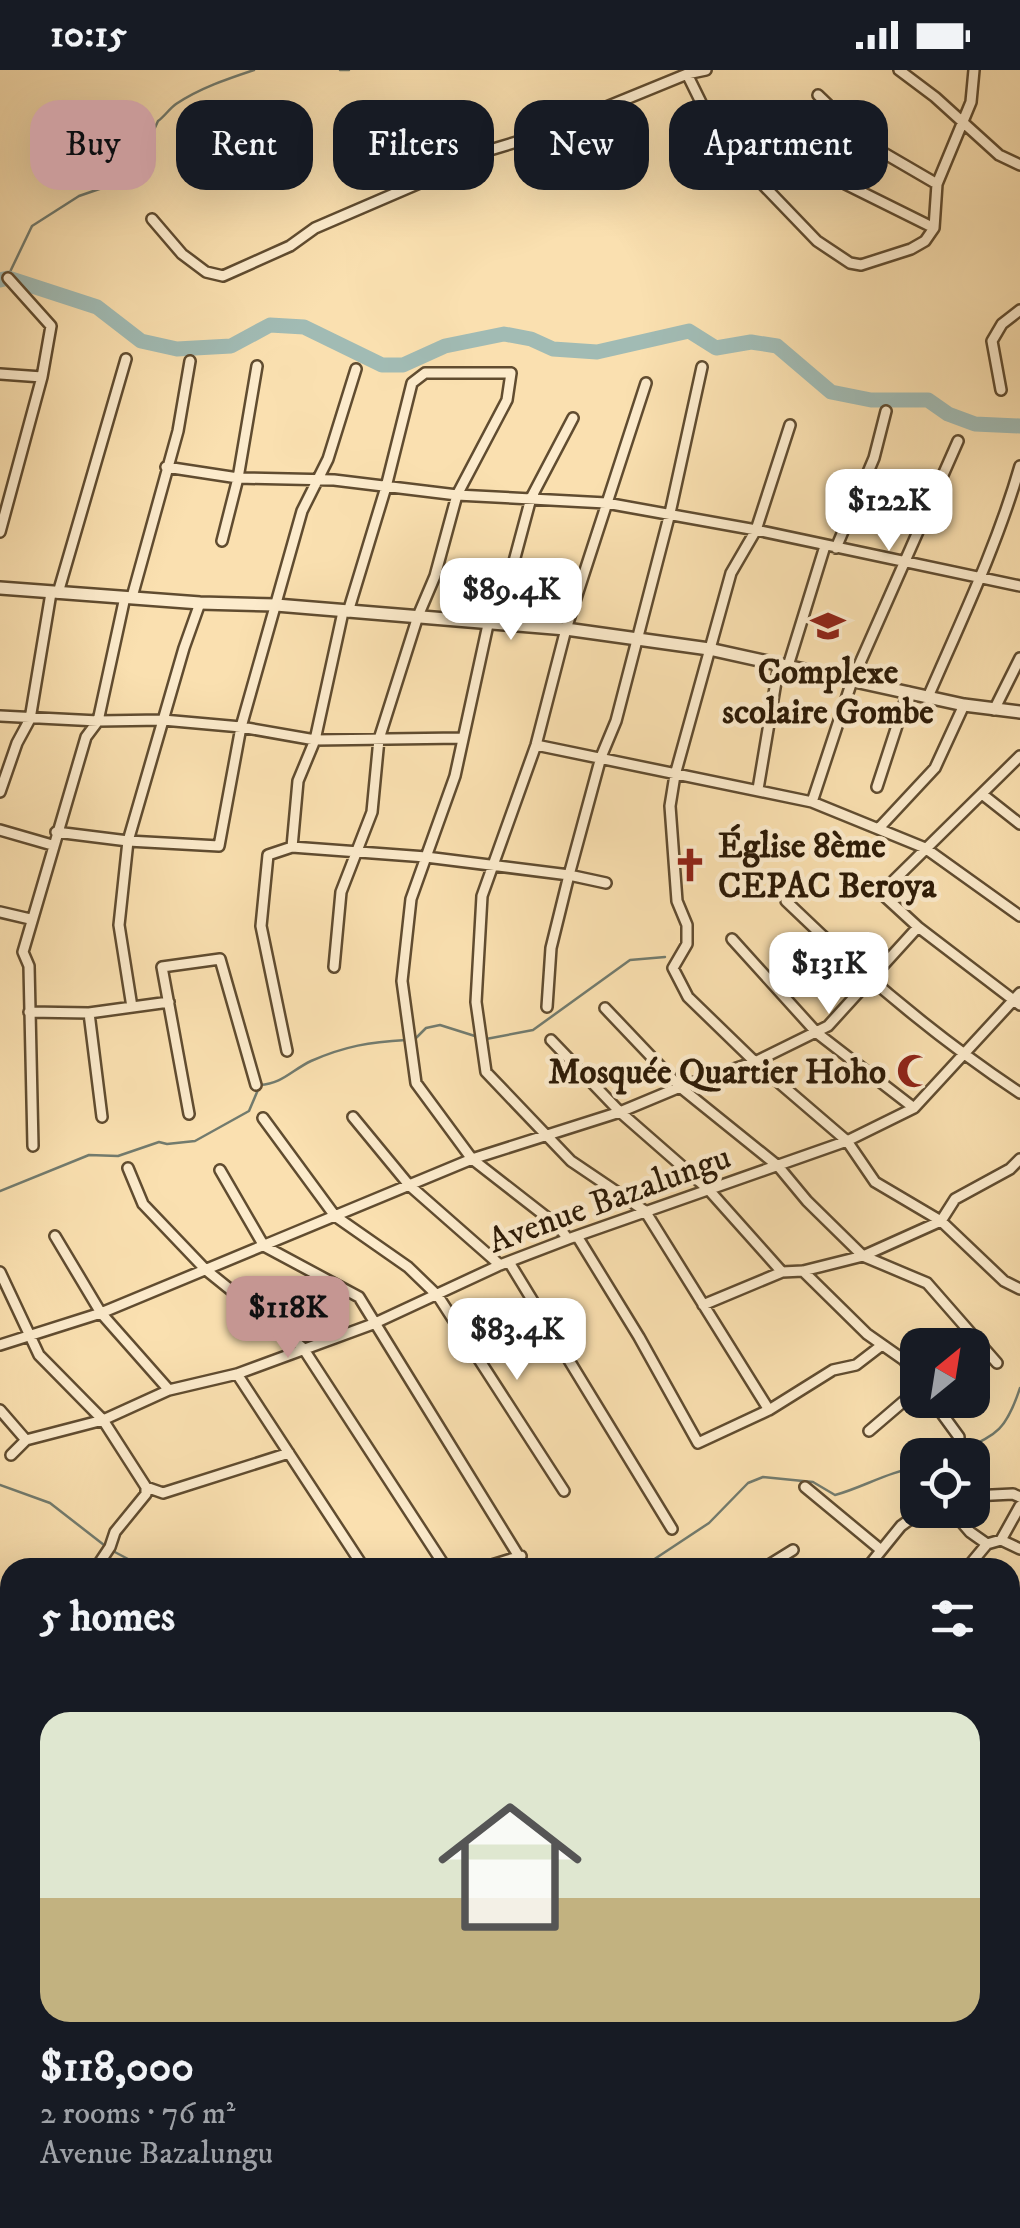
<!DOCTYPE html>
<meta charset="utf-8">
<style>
body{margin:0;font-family:"IM FELL DW Pica",serif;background:#242831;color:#f1f3f6;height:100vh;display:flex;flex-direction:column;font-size:38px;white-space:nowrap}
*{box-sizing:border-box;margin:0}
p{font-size:32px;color:#9ea1a6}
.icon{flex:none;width:55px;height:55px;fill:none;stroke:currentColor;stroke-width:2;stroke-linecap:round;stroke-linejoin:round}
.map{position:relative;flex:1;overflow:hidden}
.side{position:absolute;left:0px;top:1488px;width:1020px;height:672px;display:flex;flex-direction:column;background:#171b24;border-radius:30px 30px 0 0;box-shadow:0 10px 40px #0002}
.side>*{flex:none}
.banner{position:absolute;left:30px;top:30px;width:960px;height:90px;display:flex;gap:20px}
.needle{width:65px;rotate:30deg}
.tools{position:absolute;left:900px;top:1258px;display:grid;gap:20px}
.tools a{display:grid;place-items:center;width:90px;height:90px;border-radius:20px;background:#171b24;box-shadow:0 10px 40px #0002;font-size:50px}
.price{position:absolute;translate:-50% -85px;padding:0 22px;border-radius:20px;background:#fff;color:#222;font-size:32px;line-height:65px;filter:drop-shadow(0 2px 5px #0008)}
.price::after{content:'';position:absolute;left:50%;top:60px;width:30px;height:22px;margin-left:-15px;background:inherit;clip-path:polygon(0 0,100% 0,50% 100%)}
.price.selected{background:#c59692;color:#111}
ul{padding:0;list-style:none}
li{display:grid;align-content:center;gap:20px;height:530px;padding:0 40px}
li span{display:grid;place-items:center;height:310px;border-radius:30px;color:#555}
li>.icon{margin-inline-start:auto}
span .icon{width:180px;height:180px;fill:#fffc;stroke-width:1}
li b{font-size:42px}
h2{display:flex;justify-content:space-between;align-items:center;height:120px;padding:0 40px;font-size:42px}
.chip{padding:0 35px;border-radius:30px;background:#171b24;box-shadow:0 10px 40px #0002;font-size:35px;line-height:90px}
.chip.selected{background:#c59692;color:#111}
.status{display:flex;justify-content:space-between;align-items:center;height:70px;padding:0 50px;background:#171b24;direction:ltr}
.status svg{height:28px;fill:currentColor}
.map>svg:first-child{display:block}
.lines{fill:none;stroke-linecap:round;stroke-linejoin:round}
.stream{stroke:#727b6e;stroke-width:2.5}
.river{stroke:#a1bbb4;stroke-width:15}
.minor-casing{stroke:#604c30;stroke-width:14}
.tertiary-casing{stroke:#604c30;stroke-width:16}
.minor{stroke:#fcebcc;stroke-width:9}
.tertiary{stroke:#fcebcc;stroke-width:11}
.labels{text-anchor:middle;stroke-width:9;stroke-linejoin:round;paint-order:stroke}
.poi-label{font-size:35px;font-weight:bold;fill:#2c1a06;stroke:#fcebcc}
.street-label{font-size:35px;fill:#2c1a06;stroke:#fcebcc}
</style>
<div class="status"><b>10:15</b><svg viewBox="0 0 49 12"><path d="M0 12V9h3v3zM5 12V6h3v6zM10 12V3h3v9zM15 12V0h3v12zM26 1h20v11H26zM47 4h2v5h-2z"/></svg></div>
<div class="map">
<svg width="1020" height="2158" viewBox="0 0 1020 2158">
<rect width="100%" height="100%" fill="#fae0b0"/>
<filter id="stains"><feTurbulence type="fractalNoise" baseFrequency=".002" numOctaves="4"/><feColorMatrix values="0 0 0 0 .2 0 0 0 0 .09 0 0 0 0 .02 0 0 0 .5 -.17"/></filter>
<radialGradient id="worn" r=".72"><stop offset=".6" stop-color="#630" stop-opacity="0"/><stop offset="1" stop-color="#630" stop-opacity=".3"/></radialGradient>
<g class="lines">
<path class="stream" d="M340 0H349
M9 204 32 156 79 126 108 116 119 104 121 93 133 71 153 62 158 51C165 46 169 39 176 34 200 18 227 9 254 0
M486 969 533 960 630 890 665 887
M414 970 426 958 440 955 478 967
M0 1121 89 1085 118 1086 159 1072 167 1074 195 1071 249 1041 260 1015C282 1014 292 1000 311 991 345 976 370 972 406 970
M951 1385C994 1365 1004 1366 1020 1318
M0 1415 50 1433 104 1475
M111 1480 145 1498
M641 1498 709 1453 748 1413 763 1407 813 1412 835 1425C862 1418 891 1400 918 1398
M1010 2138 1020 2135
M677 2150 680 2158
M947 2158 972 2150"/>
<path class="river" d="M0 210 8 208 97 237 141 271 177 279 231 276 270 255 304 257 382 295H403L445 276 504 264 531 269 553 279 597 282 689 261 716 278 751 272 777 276 831 322 871 330H928L948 344 975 354 1020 356"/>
<g class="minor-casing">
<path id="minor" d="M899 0 935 27 999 85 1020 95
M687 4 719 69 817 171 850 193 861 195 911 179 925 171 934 158 937 114 971 32 974 0
M818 25 845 51 846 61 937 114
M809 96 934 158
M152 149 182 184 206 202 223 206 290 176 315 158 466 93 490 80 533 67 687 4 706 0
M0 304 42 307
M646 313 566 559 536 675 482 826 476 932 486 1002 571 1091 645 1141 769 1340
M1001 320 992 271 1002 254 1020 240
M790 355 756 460 731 503 675 705 670 736 677 831 687 855V874L673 898 688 927 755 992 847 1071 875 1112 941 1151 1004 1211 1020 1219
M166 397 238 408 334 410 457 425 606 433 756 460 1020 516
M0 462 42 307 51 256 8 208
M222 471 238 408 257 296
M836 478 874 388 886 341
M58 523 126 289
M132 527 178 361 190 291
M498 551 531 428 573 348
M788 596 825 476
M928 627C961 551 997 476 1020 396
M994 640 1020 588
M0 646 98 651 163 650 241 657 315 670 462 668
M536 675 812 732 925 778 1020 846
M1020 686 881 823 918 857 1020 935
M877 717 908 622
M758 719 779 594
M0 722 17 673 30 649 51 523
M982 724 1020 754
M812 732 852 611 958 371
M880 757 935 698 964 635
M0 760 52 775
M56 762 128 771 219 776 241 657 302 441 328 389 356 299
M292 777 298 711 315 670 343 542
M786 831C860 903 934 966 1020 1023
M0 842 30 849
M732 869 817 963 914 1038
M334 897 341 822 372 742 379 669 418 546 435 506 457 425 507 330 511 303H425L412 313 386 417 348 542
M132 937 119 855 128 771 184 578 200 533
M547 937 551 878 569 805 601 687 616 651 670 443 702 297
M605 938 680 1017 778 1096 807 1131 863 1186 927 1213 997 1293
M29 942 89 943 169 932
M89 943 102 1047
M551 970 620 1042 708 1119 782 1202
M287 981 261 856 268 785 292 777 426 787 455 706 489 550
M189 1044 162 897 220 889 256 1015
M353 1047 409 1115 500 1195
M263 1048 335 1146 408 1197 438 1226 564 1421
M33 1076 29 896 23 882 86 667 98 651 125 527
M128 1098 143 1134 206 1200 303 1278 446 1498
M220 1100 264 1176 359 1227 526 1498
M55 1166 101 1243 169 1320
M577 1166 639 1267 698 1373 769 1340 833 1300 856 1295 882 1275
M568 1169 558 1156 472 1089 416 1013 402 911 411 829 426 787 569 805 606 813
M509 1192 672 1459
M803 1201 867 1264 904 1290 918 1309
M0 1202 39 1285 103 1350 146 1417V1424L115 1462 110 1477 96 1498
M703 1235 782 1202 803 1201 863 1186 941 1151 955 1129 1010 1099 1020 1089
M0 1275 101 1243 472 1089 620 1042 680 1017 755 992 828 956 918 857
M237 1304 364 1498
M932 1330 959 1367
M0 1340 26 1370
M869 1361 918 1319
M11 1385 26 1370 103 1350 169 1320 237 1304 373 1254 500 1195 568 1169 847 1071 914 1038 1020 923
M146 1417 163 1423 289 1383
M805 1417 881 1480
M972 1426 1013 1424 1020 1427
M951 1440 970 1462 987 1474
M1001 1470 1020 1436
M482 1498 521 1486
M764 1498 793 1480
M867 1498 901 1456 923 1440
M967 1498 987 1474 1001 1470 1020 1479
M1010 1558 1020 1547
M1010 1603 1020 1609
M1010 1672 1020 1659
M0 1680 10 1667
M1010 1735 1020 1739
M0 1805 10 1789
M0 1833 10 1841
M1010 1840 1020 1822
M0 1932 8 1923
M1010 1950 1020 1975
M0 2040 10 2028
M1010 2042 1020 2041
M372 2150 378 2158
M472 2150 476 2158
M124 2158 130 2150
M223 2158 230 2150
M325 2158 333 2150
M412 2158 419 2150
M579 2158V2150
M772 2158 775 2150"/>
</g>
<g class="tertiary-casing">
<path id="tertiary" d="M0 518 200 533 276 535 566 559 709 579 964 635 1020 642"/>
</g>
<use href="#minor" class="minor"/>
<use href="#tertiary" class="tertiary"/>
</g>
<defs>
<g id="school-bare" transform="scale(2.7)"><path d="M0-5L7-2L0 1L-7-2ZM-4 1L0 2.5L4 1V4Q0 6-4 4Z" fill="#8f2418" stroke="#fcebcc" stroke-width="2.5" paint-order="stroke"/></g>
<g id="church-bare" transform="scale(2.7)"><path d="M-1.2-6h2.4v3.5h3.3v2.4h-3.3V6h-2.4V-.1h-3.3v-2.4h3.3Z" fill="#8f2418" stroke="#fcebcc" stroke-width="2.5" paint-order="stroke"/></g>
<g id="mosque-bare" transform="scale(2.7)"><path d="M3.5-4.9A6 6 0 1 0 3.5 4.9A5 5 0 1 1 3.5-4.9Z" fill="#8f2418" stroke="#fcebcc" stroke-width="2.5" paint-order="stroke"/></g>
</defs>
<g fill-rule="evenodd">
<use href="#school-bare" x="828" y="556"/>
<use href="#church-bare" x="690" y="795"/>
<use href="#mosque-bare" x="914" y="1001"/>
</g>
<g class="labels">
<g class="poi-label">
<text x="828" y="613">Complexe<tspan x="828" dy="40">scolaire Gombe</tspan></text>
<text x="718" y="787" text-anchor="start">Église 8ème<tspan x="718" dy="40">CEPAC Beroya</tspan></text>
<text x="886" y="1013" text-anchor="end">Mosquée Quartier Hoho</text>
</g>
<g class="street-label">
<text transform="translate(609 1128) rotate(-20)" y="12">Avenue Bazalungu</text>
</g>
</g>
<rect width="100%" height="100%" filter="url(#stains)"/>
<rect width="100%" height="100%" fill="url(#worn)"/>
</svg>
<div class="tools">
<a><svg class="needle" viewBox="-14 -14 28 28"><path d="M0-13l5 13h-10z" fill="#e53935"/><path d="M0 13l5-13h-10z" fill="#9ea1a6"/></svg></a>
<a><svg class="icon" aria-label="locate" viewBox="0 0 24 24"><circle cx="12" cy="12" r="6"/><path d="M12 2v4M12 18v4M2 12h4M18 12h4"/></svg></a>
</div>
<b class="price" style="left:889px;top:484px">$122K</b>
<b class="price" style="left:511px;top:573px">$89.4K</b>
<b class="price" style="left:829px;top:947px">$131K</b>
<b class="price selected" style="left:288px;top:1291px">$118K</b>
<b class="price" style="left:517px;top:1313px">$83.4K</b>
<div class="banner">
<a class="chip selected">Buy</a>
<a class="chip">Rent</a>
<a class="chip">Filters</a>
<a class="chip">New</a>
<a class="chip">Apartment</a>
</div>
<section class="side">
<h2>5 homes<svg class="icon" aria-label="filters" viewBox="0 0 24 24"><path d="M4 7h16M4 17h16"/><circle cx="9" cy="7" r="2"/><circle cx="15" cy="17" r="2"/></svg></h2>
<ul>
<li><span style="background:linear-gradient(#dfe7d0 60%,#c2b280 0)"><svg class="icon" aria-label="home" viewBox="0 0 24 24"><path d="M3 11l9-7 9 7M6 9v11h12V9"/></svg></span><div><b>$118,000</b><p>2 rooms · 76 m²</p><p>Avenue Bazalungu</p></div></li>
</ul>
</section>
</div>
